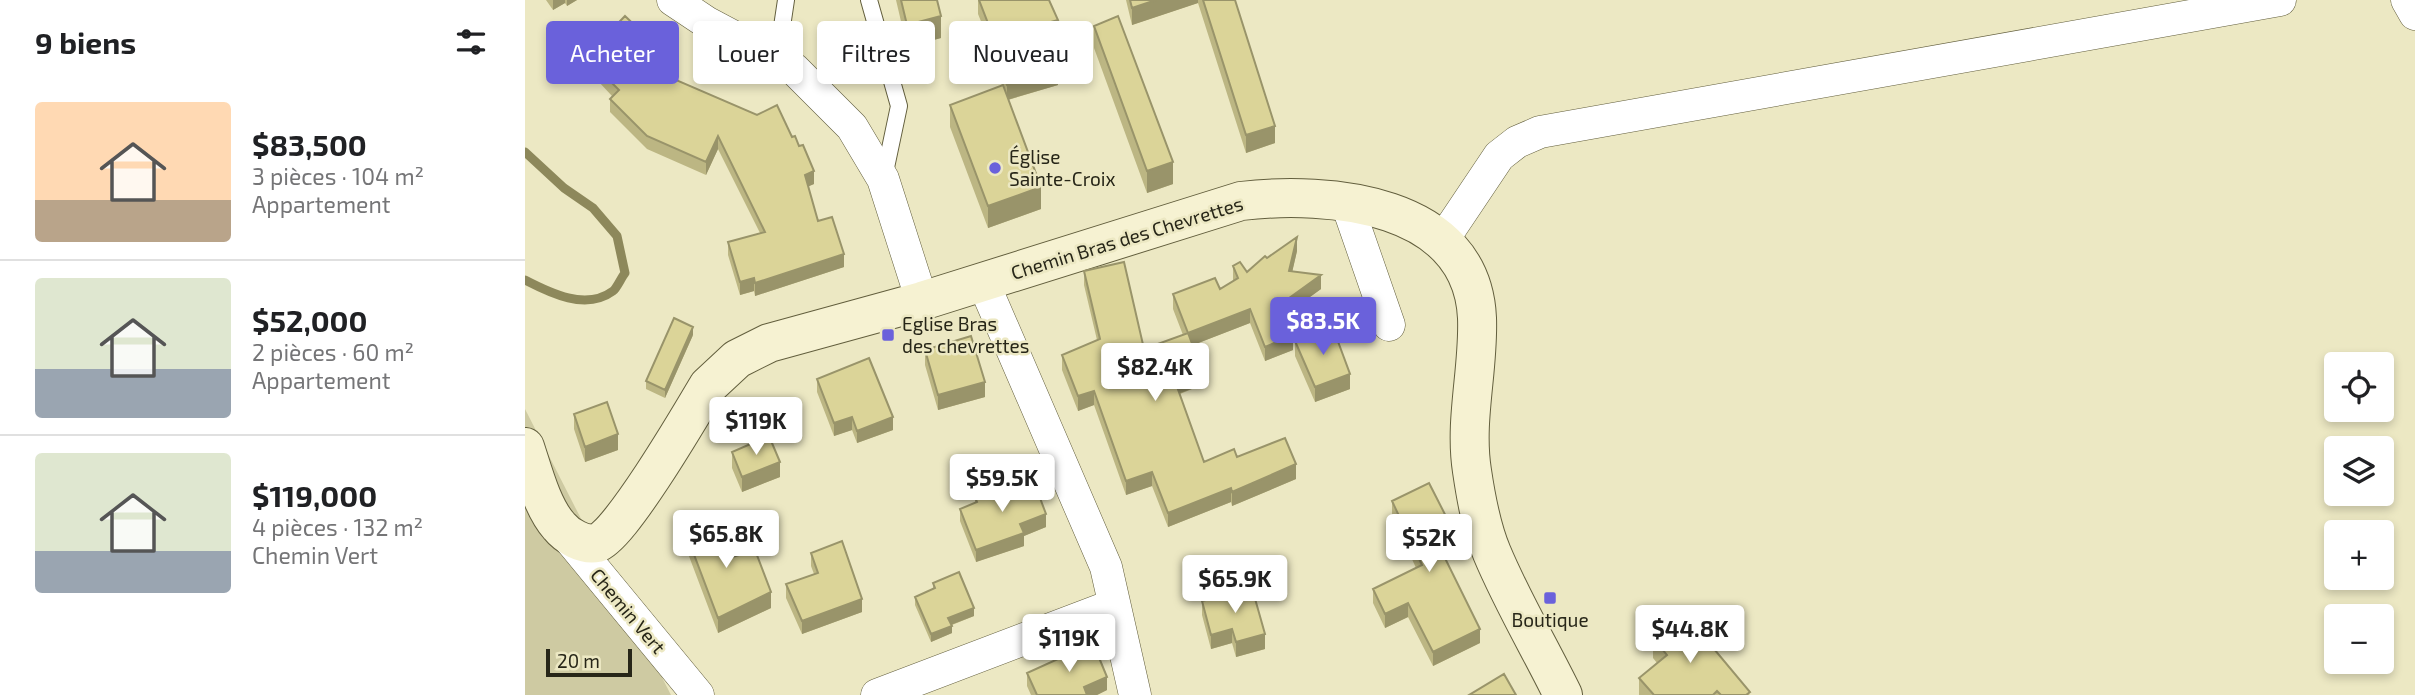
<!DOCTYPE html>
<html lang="fr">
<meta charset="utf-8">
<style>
body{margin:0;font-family:"Exo 2",sans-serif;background:#f2f2f2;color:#202124;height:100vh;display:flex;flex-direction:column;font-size:26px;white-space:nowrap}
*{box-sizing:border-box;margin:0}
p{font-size:23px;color:#757577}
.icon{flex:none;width:38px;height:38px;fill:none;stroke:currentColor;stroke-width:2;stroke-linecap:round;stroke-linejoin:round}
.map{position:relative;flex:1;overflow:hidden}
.panel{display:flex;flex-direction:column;background:#fff;width:525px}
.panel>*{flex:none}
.hud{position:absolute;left:21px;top:21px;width:665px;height:63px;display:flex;gap:14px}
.buttons{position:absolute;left:1799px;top:352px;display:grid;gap:14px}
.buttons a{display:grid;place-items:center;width:70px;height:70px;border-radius:7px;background:#fff;box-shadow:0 4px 10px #0003;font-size:35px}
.scale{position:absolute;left:21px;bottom:18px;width:86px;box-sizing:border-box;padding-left:7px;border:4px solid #272618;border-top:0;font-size:19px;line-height:24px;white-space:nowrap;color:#272618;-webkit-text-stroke:5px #ece8c3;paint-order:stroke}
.price{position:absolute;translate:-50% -60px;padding:0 16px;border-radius:7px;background:#fff;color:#222;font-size:23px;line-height:46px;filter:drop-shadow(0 2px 4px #0008)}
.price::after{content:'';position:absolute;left:50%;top:42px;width:21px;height:16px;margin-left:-10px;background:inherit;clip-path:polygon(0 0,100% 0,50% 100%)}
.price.selected{background:#6a61db;color:#fff}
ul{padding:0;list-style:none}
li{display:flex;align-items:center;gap:21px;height:175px;padding:0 35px}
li+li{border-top:2px solid #e0e0e0}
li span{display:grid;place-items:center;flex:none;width:196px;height:140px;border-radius:7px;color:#555}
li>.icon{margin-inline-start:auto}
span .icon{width:84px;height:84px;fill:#fffc;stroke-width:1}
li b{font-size:30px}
h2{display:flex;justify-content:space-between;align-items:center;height:84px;padding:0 35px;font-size:30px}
.chip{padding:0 24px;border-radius:7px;background:#fff;box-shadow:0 4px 10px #0003;font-size:24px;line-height:63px}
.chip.selected{background:#6a61db;color:#fff}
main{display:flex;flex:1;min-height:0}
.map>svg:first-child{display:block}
.green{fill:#cecaa2}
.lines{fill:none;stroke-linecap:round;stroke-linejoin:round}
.stream{stroke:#8d885b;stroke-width:9}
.lane-casing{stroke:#625e3d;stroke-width:18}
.street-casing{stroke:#625e3d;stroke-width:33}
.secondary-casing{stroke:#625e3d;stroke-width:40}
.lane{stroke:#fff;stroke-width:16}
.street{stroke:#fff;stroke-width:32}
.secondary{stroke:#f6f2d2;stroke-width:38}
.wall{fill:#bcb683}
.shaded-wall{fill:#99946a}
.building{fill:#dbd498;stroke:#99946a;stroke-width:2}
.poi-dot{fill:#6a61db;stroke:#ece8c3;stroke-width:2.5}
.labels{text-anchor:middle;stroke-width:5;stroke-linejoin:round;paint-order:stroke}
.poi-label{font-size:19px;fill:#272618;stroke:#ece8c3;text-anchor:start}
.street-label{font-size:19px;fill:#272618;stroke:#ece8c3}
</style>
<main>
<section class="panel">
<h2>9 biens<svg class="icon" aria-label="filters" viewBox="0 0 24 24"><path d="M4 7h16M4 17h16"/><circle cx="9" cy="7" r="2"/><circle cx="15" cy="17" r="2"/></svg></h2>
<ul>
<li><span style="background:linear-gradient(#ffd9b3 70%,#b9a48a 0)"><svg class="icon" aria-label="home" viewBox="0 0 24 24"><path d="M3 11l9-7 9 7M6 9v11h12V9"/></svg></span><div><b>$83,500</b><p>3 pièces · 104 m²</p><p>Appartement</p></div></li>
<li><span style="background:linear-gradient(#dfe7d0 65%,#9aa5b1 0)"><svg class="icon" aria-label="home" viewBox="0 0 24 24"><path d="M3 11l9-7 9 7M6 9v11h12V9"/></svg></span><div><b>$52,000</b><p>2 pièces · 60 m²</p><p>Appartement</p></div></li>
<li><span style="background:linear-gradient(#dfe7d0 70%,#9aa5b1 0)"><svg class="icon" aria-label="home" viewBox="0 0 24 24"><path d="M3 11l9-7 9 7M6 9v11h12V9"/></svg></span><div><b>$119,000</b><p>4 pièces · 132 m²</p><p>Chemin Vert</p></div></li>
</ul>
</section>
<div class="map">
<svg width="1890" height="695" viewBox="0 0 1890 695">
<rect width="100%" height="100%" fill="#ece8c3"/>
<path class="green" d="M0 409 146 695H0Z"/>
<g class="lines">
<path class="stream" d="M0 152 39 188 68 208 92 236 100 273C96 278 92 288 88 291 61 311 25 293 0 280"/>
<g class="lane-casing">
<path id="lane" d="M344 0 374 106 359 177
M252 60 261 0"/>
</g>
<g class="street-casing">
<path id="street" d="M148 0 181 22 269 69 327 127 358 179 397 301
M1882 0 1890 14
M821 201 864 325
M917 241 974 156 992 142 1015 132 1755 0
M458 282 581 567 610 695
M37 530 173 695
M352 695 589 605"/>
</g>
<g class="secondary-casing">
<path id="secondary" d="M0 447C8 471 17 507 34 526 42 536 59 546 72 543 95 536 167 413 183 386L212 359 244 343 397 301 716 201C803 191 947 202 952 318 954 369 939 420 947 471 951 498 956 527 967 553 987 601 1015 648 1038 695"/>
</g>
<use href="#lane" class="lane"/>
<use href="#street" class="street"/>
<use href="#secondary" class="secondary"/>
</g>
<path class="wall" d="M21 0H52L42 6 40 3 28 10Z
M371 0H412L416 38 382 47Z
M453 0H524L533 35 523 38 533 85 483 100 516 209 463 228 425 127V105L477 86 473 73V63L453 14Z
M601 0H710L750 143 721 153 673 3 607 25Z
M569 26 648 184 622 193 569 48Z
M73 44 143 69 138 74 289 184 283 186 293 221 319 267 230 296 229 291 215 295 203 255V242L235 233 193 149 181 175 122 149 85 112V99L87 96 73 81V69L79 62 73 56Z
M772 251 767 272 796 289 756 318 768 350 740 361 725 323 668 345 677 385 655 394 679 462 712 457 771 479 707 506 706 502 643 527 627 486 601 495 569 405 553 411 537 370V355L572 340 559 285V271L619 349 658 335 648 309V294L695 289 708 281V266L722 272 742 258Z
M168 335 140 398 121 389V381Z
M770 341 825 389 790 402 770 356Z
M400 350 460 397 413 410 400 365Z
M292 379 368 430 332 443 327 430 309 436 292 392Z
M49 414 93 450 60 462 49 429Z
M207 452 255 477 217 492 207 468Z
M481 492 521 527 499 536V546L451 562 435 521V509L450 503V497Z
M867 501 931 550 918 556 955 643 908 666 883 617 860 628 848 603V589L891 568 867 515Z
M159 528 201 559 246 608 193 633 159 543Z
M286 553 337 612 277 634 261 598V584L289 574 286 566Z
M408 583 449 616 427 625V633L406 642 390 605V597L408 589Z
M677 601 740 649 711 657 707 643 686 649 677 615Z
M1128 638 1225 695H1114V678L1132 663 1128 658Z
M502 673 582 690 572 695H506L502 686Z"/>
<path class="shaded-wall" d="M28 0H40V3L28 10Z
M42 0H52L42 6Z
M631 0H673V3L607 25V8Z
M416 16V38L382 47V25Z
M533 20V35L519 40V24Z
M143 57V69L130 83V71Z
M533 69V85L482 100V85Z
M750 126V143L721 153V135Z
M193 136V149L181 175V162Z
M648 162V184L622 193V171Z
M289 171V184L280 188V175Z
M516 187V209L463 228V206Z
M772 237V251L764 286V271Z
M319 254V267L230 296V283Z
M796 275V289L749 323V309Z
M229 278V291L215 295V282Z
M725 309V323L663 347V333Z
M168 327V335L140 398V390Z
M768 335V350L740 361V347Z
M677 370V385L650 395V381Z
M825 374V389L790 402V387Z
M460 382V397L413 410V395Z
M569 391V405L553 411V396Z
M327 417V430L309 436V423Z
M368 417V430L332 443V431Z
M93 434V450L60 462V447Z
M255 462V477L217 492V477Z
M771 464V479L707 506V492Z
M627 472V486L601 495V481Z
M706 488V502L643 527V513Z
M521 514V527L499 536V546L451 562V550L495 524Z
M931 536V550L913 558V544Z
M246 592V608L193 633V618Z
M337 599V612L277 634V621Z
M883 603V617L860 628V614Z
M449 608V616L423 626V618Z
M427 626V633L406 642V634Z
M707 629V643L686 649V635Z
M955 629V643L908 666V652Z
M740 634V649L711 657V642Z
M582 677V690L572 695H559V687Z"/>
<path class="building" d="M376 0H412L416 16 382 25Z
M454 0H524L533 20 519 24 533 69 482 85 473 58 476 57Z
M605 0H631L607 8Z
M678 0H710L750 126 721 135Z
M100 16 143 57 130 71 232 115 252 105 267 137 270 136 274 146 278 145 289 171 280 175 293 221 307 217 319 254 230 283 229 278 215 282 203 242 240 232 193 136 181 162 122 136 85 99 94 90 73 69 85 56 73 44Z
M593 16 648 162 622 171 569 26Z
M478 85 516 187 463 206 425 105Z
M772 237 764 271 796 275 749 309 768 335 740 347 725 309 663 333 648 294 690 278 695 289 713 278 708 266 715 262 722 272 740 256 742 258Z
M599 262 619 349 663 333 677 370 650 381 679 462 709 449 712 457 760 438 771 464 707 492 706 488 643 513 627 472 601 481 569 391 553 396 537 355 575 339 559 271Z
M149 318 168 327 140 390 121 381Z
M808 328 825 374 790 387 770 341Z
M446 336 460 382 413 395 400 350Z
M344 358 368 417 332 431 327 417 309 423 292 379Z
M82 402 93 434 60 447 49 414Z
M244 436 255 462 217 477 207 452Z
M509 482 521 514 495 524 499 533 451 550 435 509 452 502 450 497 478 485 481 492Z
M904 483 931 536 913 544 955 629 908 652 883 603 860 614 848 589 897 565 867 501Z
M187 518 201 559 230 550 246 592 193 618 159 528Z
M317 541 337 599 277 621 261 584 293 573 286 553Z
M434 572 449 608 423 618 427 626 406 634 390 597 410 588 408 583Z
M727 588 740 634 711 642 707 629 686 635 677 601Z
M1159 613 1225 692 1221 695H1196L1192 691 1188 695H1129L1114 678 1142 655 1128 638Z
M568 643 582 677 559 687 562 695H512L502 673Z
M979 674 991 695H944Z"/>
<g class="poi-dot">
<circle cx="470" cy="168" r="7"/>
<rect x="356" y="328" width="14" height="14" rx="3.5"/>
<rect x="1018" y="591" width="14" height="14" rx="3.5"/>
</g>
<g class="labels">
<g class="poi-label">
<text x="484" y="164">Église<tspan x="484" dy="22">Sainte-Croix</tspan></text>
<text x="377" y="331">Eglise Bras<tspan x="377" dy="22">des chevrettes</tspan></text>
<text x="1025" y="627" text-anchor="middle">Boutique</text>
</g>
<g class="street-label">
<text transform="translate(602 238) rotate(-17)" y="7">Chemin Bras des Chevrettes</text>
<text transform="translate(103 611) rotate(50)" y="7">Chemin Vert</text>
</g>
</g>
</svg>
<div class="buttons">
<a><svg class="icon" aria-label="locate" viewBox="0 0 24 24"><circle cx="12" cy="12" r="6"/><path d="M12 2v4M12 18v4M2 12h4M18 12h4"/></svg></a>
<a><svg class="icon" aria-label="layers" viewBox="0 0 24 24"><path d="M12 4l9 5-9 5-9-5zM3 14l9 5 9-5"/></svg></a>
<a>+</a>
<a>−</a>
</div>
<div class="scale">20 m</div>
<b class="price selected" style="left:798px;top:357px">$83.5K</b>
<b class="price" style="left:630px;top:403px">$82.4K</b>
<b class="price" style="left:231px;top:457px">$119K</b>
<b class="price" style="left:477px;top:514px">$59.5K</b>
<b class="price" style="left:201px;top:570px">$65.8K</b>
<b class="price" style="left:904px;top:574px">$52K</b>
<b class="price" style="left:710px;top:615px">$65.9K</b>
<b class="price" style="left:1165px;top:665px">$44.8K</b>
<b class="price" style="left:544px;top:674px">$119K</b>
<div class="hud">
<a class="chip selected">Acheter</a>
<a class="chip">Louer</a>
<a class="chip">Filtres</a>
<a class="chip">Nouveau</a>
</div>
</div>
</main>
